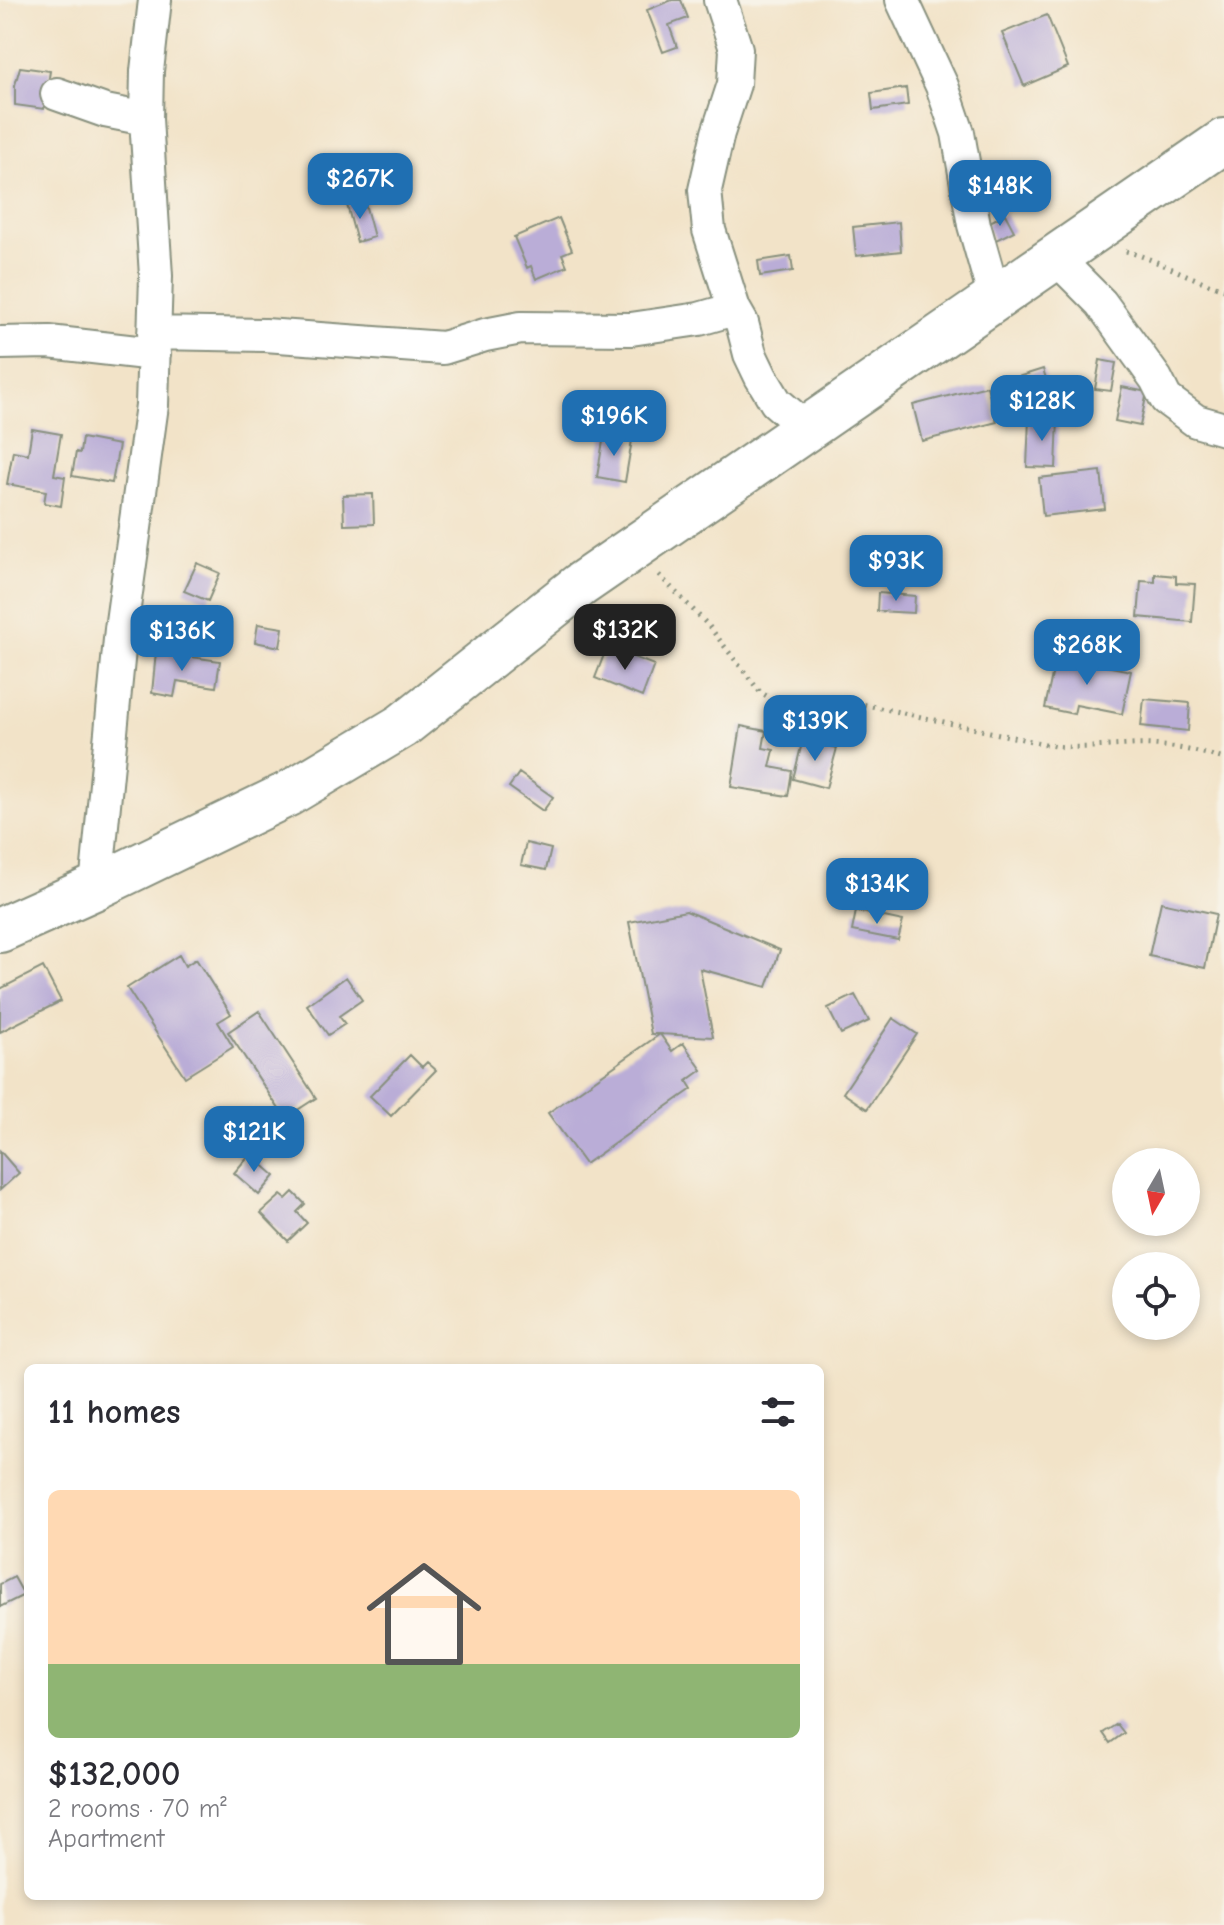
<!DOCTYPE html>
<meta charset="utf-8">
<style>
body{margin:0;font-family:"Comic Neue",sans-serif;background:#f2f2f3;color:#2b2b33;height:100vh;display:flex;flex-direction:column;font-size:30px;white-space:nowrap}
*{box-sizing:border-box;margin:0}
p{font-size:26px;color:#7c7c81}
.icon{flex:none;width:44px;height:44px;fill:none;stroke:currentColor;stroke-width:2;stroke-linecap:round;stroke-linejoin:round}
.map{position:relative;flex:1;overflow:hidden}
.sheet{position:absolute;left:24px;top:1364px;width:800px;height:536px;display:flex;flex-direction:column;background:#fff;border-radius:12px;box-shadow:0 4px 12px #0003}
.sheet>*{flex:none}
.needle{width:52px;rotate:189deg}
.controls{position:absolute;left:1112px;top:1148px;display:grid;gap:16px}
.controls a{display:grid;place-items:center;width:88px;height:88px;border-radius:50%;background:#fff;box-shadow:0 4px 12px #0003;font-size:40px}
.price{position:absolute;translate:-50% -68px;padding:0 18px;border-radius:16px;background:#1f6fb2;color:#fff;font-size:26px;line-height:52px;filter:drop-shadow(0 2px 4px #0008)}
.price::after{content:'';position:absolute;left:50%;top:48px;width:24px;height:18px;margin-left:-12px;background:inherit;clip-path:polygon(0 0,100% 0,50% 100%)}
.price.selected{background:#222;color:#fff}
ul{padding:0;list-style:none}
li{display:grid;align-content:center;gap:16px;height:424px;padding:0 24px}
li span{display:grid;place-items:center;height:248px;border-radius:12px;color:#555}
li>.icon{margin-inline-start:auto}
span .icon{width:144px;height:144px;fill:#fffc;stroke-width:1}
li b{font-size:34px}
h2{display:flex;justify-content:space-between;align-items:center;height:96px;padding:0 24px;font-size:34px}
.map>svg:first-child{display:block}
.building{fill:#baadd7}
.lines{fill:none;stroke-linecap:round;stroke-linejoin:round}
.street-casing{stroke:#88907e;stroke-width:36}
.secondary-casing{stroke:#88907e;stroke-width:48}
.path{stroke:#88907e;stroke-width:5;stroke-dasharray:2 6;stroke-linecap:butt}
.street{stroke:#fff;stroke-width:32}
.secondary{stroke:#fff;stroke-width:44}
</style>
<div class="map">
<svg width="1224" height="1925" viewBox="0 0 1224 1925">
<rect width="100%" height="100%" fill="#f7f3e8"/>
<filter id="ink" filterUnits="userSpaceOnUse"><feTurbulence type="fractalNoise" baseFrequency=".0125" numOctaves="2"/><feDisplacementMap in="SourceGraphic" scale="16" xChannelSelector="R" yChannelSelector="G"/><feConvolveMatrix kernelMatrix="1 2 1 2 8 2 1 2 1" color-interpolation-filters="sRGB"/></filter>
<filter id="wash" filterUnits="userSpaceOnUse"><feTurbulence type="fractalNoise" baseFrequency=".006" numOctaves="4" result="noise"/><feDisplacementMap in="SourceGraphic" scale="32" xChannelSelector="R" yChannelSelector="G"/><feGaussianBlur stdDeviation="1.8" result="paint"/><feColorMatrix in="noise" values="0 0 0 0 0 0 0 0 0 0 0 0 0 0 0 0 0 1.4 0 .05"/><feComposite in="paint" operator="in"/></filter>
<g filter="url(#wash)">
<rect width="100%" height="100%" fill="#f2e3c8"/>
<g id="blocks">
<path class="building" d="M672 0H681L688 18 669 25 677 47 663 52 647 10Z
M1047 15 1068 67 1024 86 1002 33Z
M20 67 50 71 44 109 15 105V85Z
M906 88 908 105 873 110 871 93Z
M1016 179 1026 197 1005 208 995 191Z
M364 200 374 237 357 242 347 205Z
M1005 214 1014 231 994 241 986 224Z
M559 218 572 250 562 254 567 266 536 279 531 266 527 268 514 237Z
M899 222 901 251 856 256 853 227Z
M791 256 793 271 760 276 758 261Z
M1100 360 1116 363 1111 391 1095 389Z
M1043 369 1050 391 1013 403 1005 381Z
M987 386 997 422 922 441 913 405Z
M1122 387 1147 392 1140 426 1115 421Z
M1029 418 1058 419 1056 468 1027 467Z
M32 429 61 434 54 475 65 477 61 506 44 503 46 491 7 484 13 451 28 454Z
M604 435 632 440 625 482 597 477Z
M82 438 119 445 112 483 72 476 76 452 80 453Z
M1101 471 1105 509 1043 516 1039 478Z
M373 494 374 524 344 525 343 495Z
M197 563 220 573 208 601 184 591Z
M1155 574 1176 576V583L1195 584 1192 622 1138 617 1141 581 1155 582Z
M878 593 915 596 914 613 877 611Z
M258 624 283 628 280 647 255 642Z
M607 647 654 665 642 697 595 678Z
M156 652 220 661 216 687 177 681 174 697 152 693Z
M1056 656 1131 671 1122 714 1076 705 1074 714 1045 708Z
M1144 699 1190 703 1188 731 1141 726Z
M741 726 766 731 763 748 774 750 770 767 792 771 788 796 731 787Z
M803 739 837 748 826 788 793 779Z
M519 773 553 797 543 811 509 787Z
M526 843 551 849 546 870 521 865Z
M1161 902 1216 914 1205 968 1149 956Z
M686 911 780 950 767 987 700 969 713 1037 660 1034 672 1051 683 1043 702 1070 687 1081 692 1089 585 1164 548 1113 660 1034H651L629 922Z
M856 911 903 921 898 940 852 931Z
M179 955 185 966 196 959 231 1014 218 1022 233 1047 185 1077 127 988Z
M43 967 61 1001 0 1032V989Z
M346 977 362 1000 339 1016 345 1024 328 1035 307 1005Z
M855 995 869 1021 841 1034 828 1008Z
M259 1011 316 1098 285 1118 228 1032Z
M893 1018 917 1034 867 1109 843 1093Z
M410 1055 422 1067 427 1062 436 1070 391 1116 370 1096Z
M0 1151 19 1173 0 1190Z
M250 1154 275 1176 259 1195 234 1173Z
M293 1192 305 1204 297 1212 307 1223 288 1241 261 1213 281 1195 286 1199Z
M14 1577 24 1595 0 1607V1584Z
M1117 1724 1124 1733 1110 1743 1103 1733Z"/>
</g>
</g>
<g filter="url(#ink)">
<use href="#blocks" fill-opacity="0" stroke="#88907e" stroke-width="2"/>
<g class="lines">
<g class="street-casing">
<path id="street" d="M720 0 736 49 734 84 718 133 705 190 709 230 734 309 742 323 750 354 761 377 776 402 807 429
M902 0 942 86 958 133 974 225 995 299
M57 94 105 111 146 119
M1055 257 1101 303 1156 379 1166 399 1196 421 1224 429
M154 333 265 335 443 348 485 335 521 328 631 329 699 319 734 309
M0 343 49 342 154 354
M96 887 121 629 152 405 156 276 146 119 147 71 155 0"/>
</g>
<g class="secondary-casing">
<path id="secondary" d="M0 930 96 887 288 794 402 726 580 585 1224 141"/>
</g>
<path class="path" d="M1126 251C1160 261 1190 279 1224 289
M659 575 708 625 760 692 780 704 811 712 862 704 1054 746C1081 749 1102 746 1130 745 1161 743 1194 750 1224 759"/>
<use href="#street" class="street"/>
<use href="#secondary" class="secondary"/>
</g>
</g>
</svg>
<div class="controls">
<a><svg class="needle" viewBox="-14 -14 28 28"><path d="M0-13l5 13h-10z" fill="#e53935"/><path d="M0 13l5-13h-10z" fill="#7c7c81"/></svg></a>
<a><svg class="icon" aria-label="locate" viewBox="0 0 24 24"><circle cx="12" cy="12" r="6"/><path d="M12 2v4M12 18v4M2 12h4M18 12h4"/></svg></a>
</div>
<b class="price" style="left:360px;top:221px">$267K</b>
<b class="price" style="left:1000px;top:228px">$148K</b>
<b class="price" style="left:1042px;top:443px">$128K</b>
<b class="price" style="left:614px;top:458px">$196K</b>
<b class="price" style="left:896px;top:603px">$93K</b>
<b class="price selected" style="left:625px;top:672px">$132K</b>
<b class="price" style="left:182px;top:673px">$136K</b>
<b class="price" style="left:1087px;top:687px">$268K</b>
<b class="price" style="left:815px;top:763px">$139K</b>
<b class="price" style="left:877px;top:926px">$134K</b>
<b class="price" style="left:254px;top:1174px">$121K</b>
<section class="sheet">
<h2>11 homes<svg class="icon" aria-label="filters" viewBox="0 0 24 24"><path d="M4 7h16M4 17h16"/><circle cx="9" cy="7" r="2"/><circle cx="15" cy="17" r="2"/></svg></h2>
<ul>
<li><span style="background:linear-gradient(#ffd9b3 70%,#8fb573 0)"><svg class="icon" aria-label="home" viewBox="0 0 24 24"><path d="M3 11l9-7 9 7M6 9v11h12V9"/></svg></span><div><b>$132,000</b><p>2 rooms · 70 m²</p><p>Apartment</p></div></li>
</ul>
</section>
</div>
